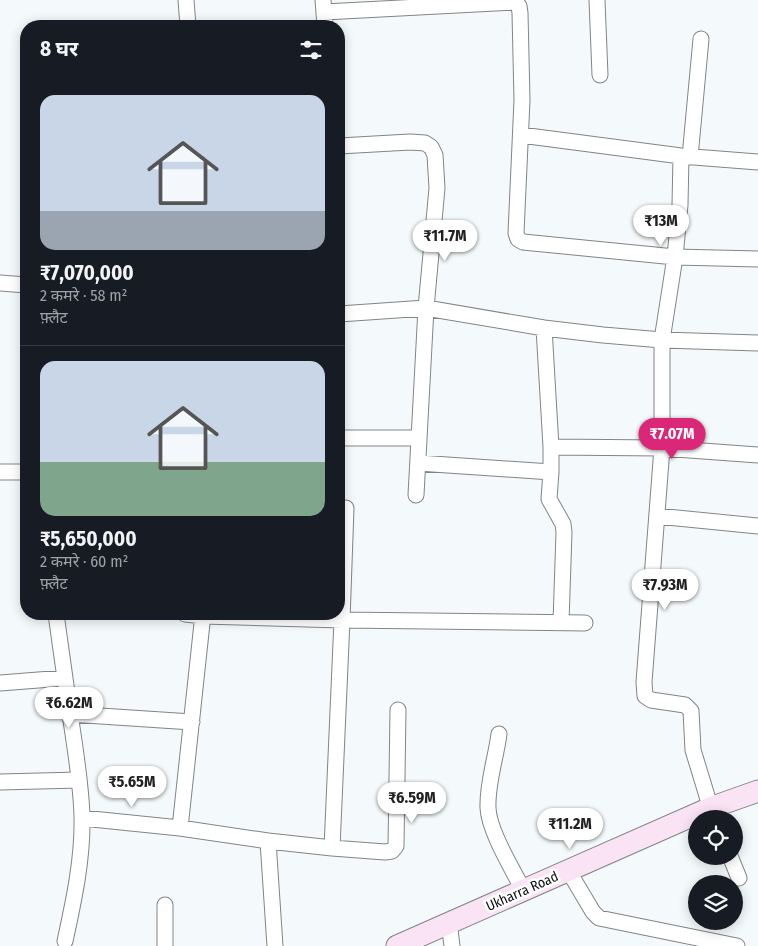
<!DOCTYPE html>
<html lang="hi">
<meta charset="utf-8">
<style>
body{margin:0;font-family:"Fira Sans Condensed","Noto Sans Devanagari",sans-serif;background:#20242c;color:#f1f3f6;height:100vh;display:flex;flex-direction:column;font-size:19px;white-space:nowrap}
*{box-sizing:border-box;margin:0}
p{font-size:16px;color:#9ea1a6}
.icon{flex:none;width:28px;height:28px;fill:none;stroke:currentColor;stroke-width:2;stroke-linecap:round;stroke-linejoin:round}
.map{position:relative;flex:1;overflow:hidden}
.details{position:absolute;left:20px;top:20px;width:325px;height:600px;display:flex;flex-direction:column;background:#171b24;border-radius:20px;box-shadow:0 2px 12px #0003}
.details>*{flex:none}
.buttons{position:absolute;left:688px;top:810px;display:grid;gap:10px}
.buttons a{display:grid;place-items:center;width:55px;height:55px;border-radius:50%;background:#171b24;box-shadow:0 2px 12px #0003;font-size:25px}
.price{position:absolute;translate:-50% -42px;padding:0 11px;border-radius:18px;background:#fff;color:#222;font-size:16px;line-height:32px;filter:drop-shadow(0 1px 2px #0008)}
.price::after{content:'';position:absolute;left:50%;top:30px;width:15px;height:11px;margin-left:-8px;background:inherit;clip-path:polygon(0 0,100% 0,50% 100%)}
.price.current{background:#db2777;color:#fff}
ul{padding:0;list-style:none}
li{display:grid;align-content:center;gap:10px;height:265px;padding:0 20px}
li+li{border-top:1px solid #363941}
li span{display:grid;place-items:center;height:155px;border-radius:15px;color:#555}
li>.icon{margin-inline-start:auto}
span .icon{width:90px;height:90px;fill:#fffc;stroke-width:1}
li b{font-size:21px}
h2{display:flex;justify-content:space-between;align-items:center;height:60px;padding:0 20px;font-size:21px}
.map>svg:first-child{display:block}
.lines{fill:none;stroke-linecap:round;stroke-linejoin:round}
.street-casing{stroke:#808586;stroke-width:17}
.secondary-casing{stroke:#808586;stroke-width:23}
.street{stroke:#fff;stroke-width:15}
.secondary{stroke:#fae3f5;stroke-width:21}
.labels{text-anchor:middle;stroke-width:5;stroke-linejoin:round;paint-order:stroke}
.street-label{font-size:14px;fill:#0f1011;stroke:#fff}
</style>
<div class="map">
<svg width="758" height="946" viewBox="0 0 758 946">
<rect width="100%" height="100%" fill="#f4fafb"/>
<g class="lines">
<g class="street-casing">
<path id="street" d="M186 0 188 26
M323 0 325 26
M597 0 600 75
M324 12 515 2 519 6 520 13 522 100 516 233 518 239 523 242 675 257 758 259
M521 135 681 156 758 162
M339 146 410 142 425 143 431 147 435 155 437 188 426 308 416 495
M690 157 701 39
M0 283 26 285
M339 314 426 308 544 328 603 335 662 340 758 343
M544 328 551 447V472L549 499 563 524 564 532 561 622
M339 438H419
M551 447 662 448V340L675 257 680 205 681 156
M418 463 551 472
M0 472H26
M657 516 758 526
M56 614 70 714 192 722
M185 614 203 616 342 620 346 508
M203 614 180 828 268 841 275 946
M0 683 64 678
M499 734C496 758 487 783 488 808 489 831 512 868 523 890
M0 782 79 780
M82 818 180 828
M714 819 693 750 691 711 685 705 651 700 645 696 644 682 662 448 758 455
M268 841 332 848 342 620 585 623
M332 848 385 852 392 851 396 846 398 710
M730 856 739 878
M568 870 593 912 599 918 737 946
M165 905V946
M449 922 452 946
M65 941C74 900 83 858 82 816 81 782 75 748 70 714"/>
</g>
<g class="secondary-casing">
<path id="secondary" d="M397 946 710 808 758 791"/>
</g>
<use href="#street" class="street"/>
<use href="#secondary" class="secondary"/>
</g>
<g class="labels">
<g class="street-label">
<text transform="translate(522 891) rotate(-24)" y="5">Ukharra Road</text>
</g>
</g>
</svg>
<div class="buttons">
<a><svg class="icon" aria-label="locate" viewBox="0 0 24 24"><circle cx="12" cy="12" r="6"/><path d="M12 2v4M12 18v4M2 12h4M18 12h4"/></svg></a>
<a><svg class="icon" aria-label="layers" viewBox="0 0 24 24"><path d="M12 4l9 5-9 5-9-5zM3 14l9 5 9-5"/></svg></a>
</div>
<b class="price" style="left:661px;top:247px">₹13M</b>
<b class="price" style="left:445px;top:262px">₹11.7M</b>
<b class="price current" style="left:672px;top:460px">₹7.07M</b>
<b class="price" style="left:665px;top:611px">₹7.93M</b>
<b class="price" style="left:69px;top:729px">₹6.62M</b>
<b class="price" style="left:132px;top:808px">₹5.65M</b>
<b class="price" style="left:412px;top:824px">₹6.59M</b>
<b class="price" style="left:570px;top:850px">₹11.2M</b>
<section class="details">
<h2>8 घर<svg class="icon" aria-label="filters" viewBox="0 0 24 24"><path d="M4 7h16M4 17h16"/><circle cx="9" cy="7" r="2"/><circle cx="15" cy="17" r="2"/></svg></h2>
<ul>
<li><span style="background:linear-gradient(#c9d6e8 75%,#9aa5b1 0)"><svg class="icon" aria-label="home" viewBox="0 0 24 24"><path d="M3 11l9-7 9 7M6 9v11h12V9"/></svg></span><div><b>₹7,070,000</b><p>2 कमरे · 58 m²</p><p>फ़्लैट</p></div></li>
<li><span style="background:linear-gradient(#c9d6e8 65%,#7fa58c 0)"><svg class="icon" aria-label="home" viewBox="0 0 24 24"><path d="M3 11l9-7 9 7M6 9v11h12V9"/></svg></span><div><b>₹5,650,000</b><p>2 कमरे · 60 m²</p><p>फ़्लैट</p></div></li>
</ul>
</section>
</div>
